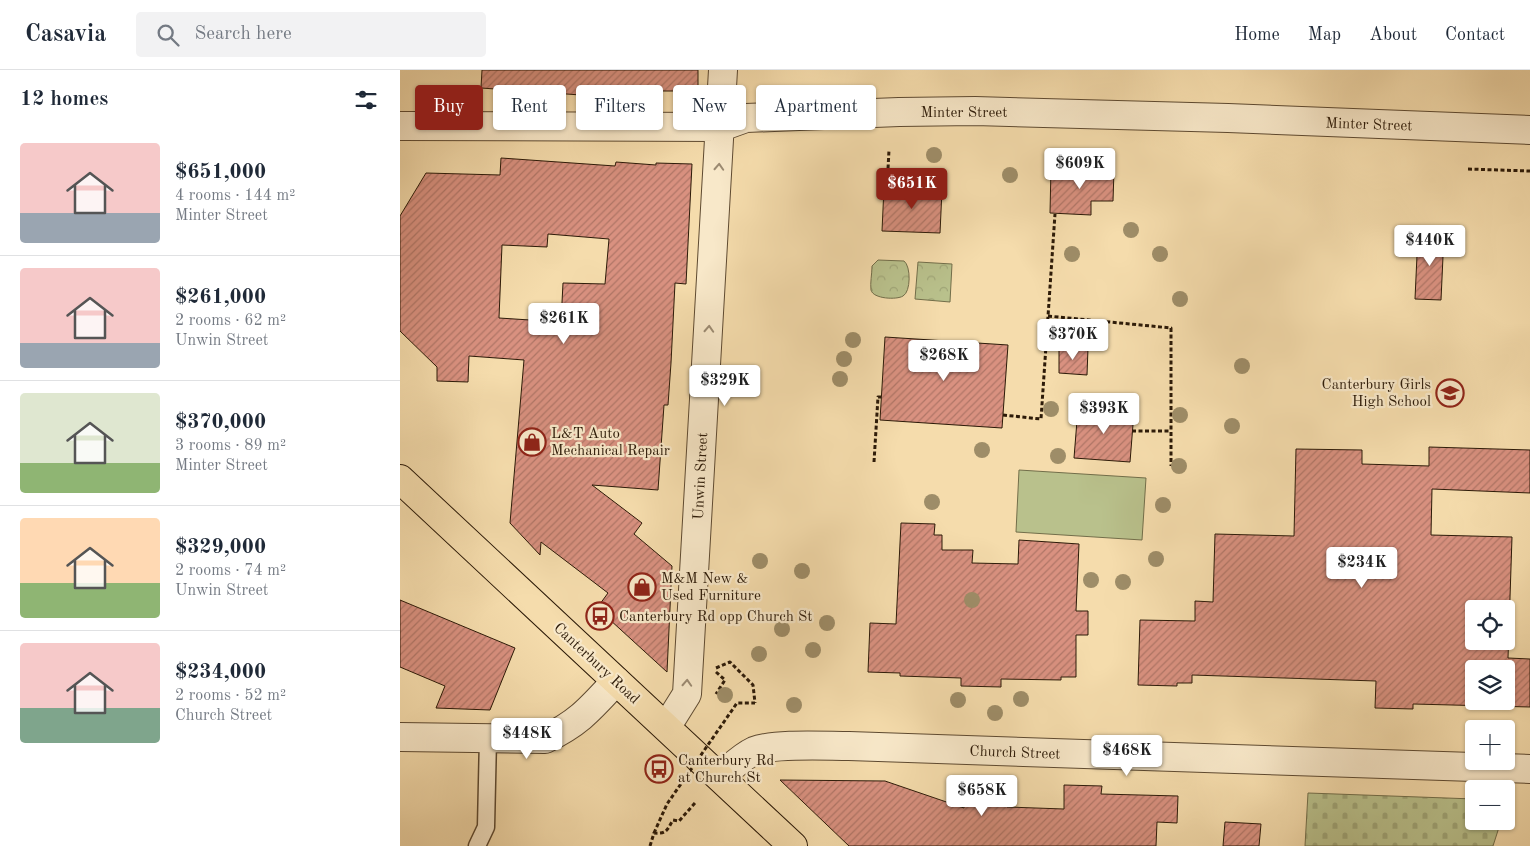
<!DOCTYPE html>
<meta charset="utf-8">
<style>
body{margin:0;font-family:"Old Standard TT",serif;background:#f2f2f3;color:#1f2937;height:100vh;display:flex;flex-direction:column;font-size:19px;white-space:nowrap}
*{box-sizing:border-box;margin:0}
p{font-size:16px;color:#747a83}
.icon{flex:none;width:28px;height:28px;fill:none;stroke:currentColor;stroke-width:2;stroke-linecap:round;stroke-linejoin:round}
.map{position:relative;flex:1;overflow:hidden}
.sheet{display:flex;flex-direction:column;background:#fff;width:400px}
.sheet>*{flex:none}
.top-card{position:absolute;left:15px;top:15px;width:475px;height:45px;display:flex;gap:10px}
.fabs{position:absolute;left:1065px;top:530px;display:grid;gap:10px}
.fabs a{display:grid;place-items:center;width:50px;height:50px;border-radius:5px;background:#fff;box-shadow:0 1px 4px #0004;font-size:25px}
.price{position:absolute;translate:-50% -42px;padding:0 11px;border-radius:5px;background:#fff;color:#222;font-size:16px;line-height:32px;filter:drop-shadow(0 1px 2px #0008)}
.price::after{content:'';position:absolute;left:50%;top:30px;width:15px;height:11px;margin-left:-8px;background:inherit;clip-path:polygon(0 0,100% 0,50% 100%)}
.price.active{background:#8f2418;color:#fff}
ul{padding:0;list-style:none}
li{display:flex;align-items:center;gap:15px;height:125px;padding:0 20px}
li+li{border-top:1px solid #e0e1e3}
li span{display:grid;place-items:center;flex:none;width:140px;height:100px;border-radius:5px;color:#555}
li>.icon{margin-inline-start:auto}
span .icon{width:60px;height:60px;fill:#fffc;stroke-width:1}
li b{font-size:21px}
h2{display:flex;justify-content:space-between;align-items:center;height:60px;padding:0 20px;font-size:21px}
.chip{padding:0 18px;border-radius:5px;background:#fff;box-shadow:0 1px 4px #0004;font-size:18px;line-height:45px}
.chip.active{background:#8f2418;color:#fff}
header{display:flex;align-items:center;gap:30px;box-sizing:border-box;height:70px;padding:0 25px;background:#fff;border-bottom:1px solid #e0e1e3}
header strong{font-size:24px}
nav{display:flex;gap:28px;margin-inline-start:auto;font-size:18px}
.search{width:350px;height:45px;background:#f2f2f3;display:flex;align-items:center;gap:12px;box-sizing:border-box;padding:0 18px;border-radius:5px;color:#747a83;font-size:19px}
main{display:flex;flex:1;min-height:0}
.map>svg:first-child{display:block}
.cemetery{fill:url(#cemetery-stones);stroke:#726e4a}
.park{fill:url(#park-crowns);stroke:#726e4a}
.pitch{fill:#b9c18c;stroke:#726e4a}
.building{fill:url(#building-hatch);stroke:#2c1a08;fill-rule:evenodd}
.lines{fill:none;stroke-linecap:round;stroke-linejoin:round}
.service-casing{stroke:#5e4a31;stroke-width:19}
.minor-casing{stroke:#5e4a31;stroke-width:30}
.trunk-casing{stroke:#2c1a08;stroke-width:30}
.path{stroke:#2c1a08;stroke-width:3;stroke-dasharray:4 2.5;stroke-linecap:butt}
.service{stroke:#f8e8c9;stroke-width:16}
.minor{stroke:#f8e8c9;stroke-width:28}
.trunk{stroke:#f5dcac;stroke-width:28}
.path-bridge{stroke:#2c1a08;stroke-width:3;stroke-dasharray:4 2.5;stroke-linecap:butt}
.tree{fill:#9e8d68}
.oneway{stroke:#9c8b72}
.labels{text-anchor:middle;stroke-width:4.5;stroke-linejoin:round;paint-order:stroke}
.street-label{font-size:15px;fill:#2c1a08;stroke:#f8e8c9}
.poi-label{font-size:15px;fill:#2c1a08;stroke:#f8e8c9;text-anchor:start}
</style>
<header>
<strong>Casavia</strong>
<div class="search"><svg class="icon" aria-label="search" viewBox="0 0 24 24"><circle cx="10" cy="10" r="6"/><path d="M15 15l6 6"/></svg>Search here</div>
<nav><a>Home</a><a>Map</a><a>About</a><a>Contact</a></nav>
</header>
<main>
<section class="sheet">
<h2>12 homes<svg class="icon" aria-label="filters" viewBox="0 0 24 24"><path d="M4 7h16M4 17h16"/><circle cx="9" cy="7" r="2"/><circle cx="15" cy="17" r="2"/></svg></h2>
<ul>
<li><span style="background:linear-gradient(#f6c9c9 70%,#9aa5b1 0)"><svg class="icon" aria-label="home" viewBox="0 0 24 24"><path d="M3 11l9-7 9 7M6 9v11h12V9"/></svg></span><div><b>$651,000</b><p>4 rooms · 144 m²</p><p>Minter Street</p></div></li>
<li><span style="background:linear-gradient(#f6c9c9 75%,#9aa5b1 0)"><svg class="icon" aria-label="home" viewBox="0 0 24 24"><path d="M3 11l9-7 9 7M6 9v11h12V9"/></svg></span><div><b>$261,000</b><p>2 rooms · 62 m²</p><p>Unwin Street</p></div></li>
<li><span style="background:linear-gradient(#dfe7d0 70%,#8fb573 0)"><svg class="icon" aria-label="home" viewBox="0 0 24 24"><path d="M3 11l9-7 9 7M6 9v11h12V9"/></svg></span><div><b>$370,000</b><p>3 rooms · 89 m²</p><p>Minter Street</p></div></li>
<li><span style="background:linear-gradient(#ffd9b3 65%,#8fb573 0)"><svg class="icon" aria-label="home" viewBox="0 0 24 24"><path d="M3 11l9-7 9 7M6 9v11h12V9"/></svg></span><div><b>$329,000</b><p>2 rooms · 74 m²</p><p>Unwin Street</p></div></li>
<li><span style="background:linear-gradient(#f6c9c9 65%,#7fa58c 0)"><svg class="icon" aria-label="home" viewBox="0 0 24 24"><path d="M3 11l9-7 9 7M6 9v11h12V9"/></svg></span><div><b>$234,000</b><p>2 rooms · 52 m²</p><p>Church Street</p></div></li>
</ul>
</section>
<div class="map">
<svg width="1130" height="776" viewBox="0 0 1130 776">
<defs>
<pattern id="cemetery-stones" width="16" height="16" patternUnits="userSpaceOnUse" patternTransform="scale(1.25)"><rect width="16" height="16" fill="#b9c18c"/><path d="M2 7V4a2 2 0 0 1 4 0v3zM10 15v-3a2 2 0 0 1 4 0v3z" fill="#9fa577"/></pattern>
<pattern id="park-crowns" width="20" height="18" patternUnits="userSpaceOnUse" patternTransform="scale(1.25)"><rect width="20" height="18" fill="#b9c18c"/><path d="M2 6a3 3 0 1 1 6 0M12 15a3 3 0 1 1 6 0" fill="none" stroke="#9fa577"/></pattern>
<pattern id="building-hatch" width="6" height="6" patternUnits="userSpaceOnUse" patternTransform="scale(1.25)"><rect width="6" height="6" fill="#d99180"/><path d="M-1 1l2-2M0 6l6-6M5 7l2-2" fill="none" stroke="#b07667"/></pattern>
</defs>
<rect width="100%" height="100%" fill="#f5dcac"/>
<filter id="stains"><feTurbulence type="fractalNoise" baseFrequency=".004" numOctaves="4"/><feColorMatrix values="0 0 0 0 .2 0 0 0 0 .09 0 0 0 0 .02 0 0 0 .5 -.17"/></filter>
<radialGradient id="worn" r=".72"><stop offset=".6" stop-color="#630" stop-opacity="0"/><stop offset="1" stop-color="#630" stop-opacity=".3"/></radialGradient>
<path class="cemetery" d="M908 723 1074 729V751H1101L1093 776H905Z"/>
<path class="park" d="M478 190 504 191C511 196 511 222 503 226 497 230 473 229 471 220 470 213 472 204 472 196Z
M518 192 552 194 550 232 515 229Z"/>
<path class="pitch" d="M619 400 746 408 742 470 616 462Z"/>
<path class="building" d="M82 0H298V21H242V24L195 22V26L81 18Z
M101 88 215 96 216 92 256 95V93L292 94 286 214 275 213 271 293 268 335H264L258 420 192 415 242 453 234 464 272 496 267 602 197 538 208 523 141 472 140 485 110 453 124 290 69 286 68 312 37 311V297L0 261V146L26 103 100 105ZM148 164 209 169 205 214 163 213 161 252 99 248 102 175 147 177Z
M651 98 714 100 713 131H691V145L650 143Z
M484 117 542 120 540 163 482 161Z
M1018 164 1044 165 1041 230 1015 229Z
M485 267 608 275 602 358 480 350Z
M659 277 688 278 687 305 659 303Z
M678 338 734 342 730 392 674 388Z
M1029 377 1130 380V423L1032 419 1031 465 1112 467 1108 588 1130 589V637L1013 634V639L975 638 976 611 792 605V613H777V616L738 615 740 550 795 551V531L813 532 815 464 894 466 896 379 962 380V394L1029 396ZM1074 539H1106V571H1074ZM1074 599H1106V631H1074Z
M501 453 535 454 534 465H542V480H573L572 493 618 494 619 470 679 474 676 541H688V565H676V607H661V610L601 609V617L561 616V608L500 606V603L468 602 470 553 496 554Z
M0 530 115 578 90 640 36 638 45 616 0 597Z
M380 710 485 711 564 738V730L607 731V737L664 739V715L702 716 701 724 778 726 777 753 757 752 756 776H449Z
M825 752 861 754 859 776H823Z"/>
<g class="lines">
<g class="service-casing">
<path id="service" d="M77 776 86 757 88 668"/>
</g>
<g class="minor-casing">
<path id="minor" d="M0 56 321 57 346 48 499 42 575 41 828 48 1130 60
M267 656 287 624 323 0
M0 667 145 669C179 653 191 638 216 611
M320 707C331 698 341 687 354 681 374 673 425 676 449 676L1130 699"/>
</g>
<g class="trunk-casing">
<path id="trunk" d="M0 409C131 532 263 653 393 776"/>
</g>
<path class="path" d="M1068 99 1130 101
M487 118 489 80
M648 246 771 258V396
M603 345 641 349 655 144
M732 361H771
M474 392 478 327H481
M316 598 330 592 353 615 355 633
M316 602 325 610 316 624
M250 776 254 763C267 764 267 760 273 750L279 751 295 733"/>
<use href="#service" class="service"/>
<use href="#minor" class="minor"/>
<use href="#trunk" class="trunk"/>
<path class="path-bridge" d="M254 763 267 734 337 633H355"/>
</g>
<g class="tree">
<circle cx="534" cy="85" r="8"/>
<circle cx="610" cy="105" r="8"/>
<circle cx="530" cy="108" r="8"/>
<circle cx="731" cy="160" r="8"/>
<circle cx="672" cy="184" r="8"/>
<circle cx="760" cy="184" r="8"/>
<circle cx="780" cy="229" r="8"/>
<circle cx="453" cy="270" r="8"/>
<circle cx="444" cy="289" r="8"/>
<circle cx="842" cy="296" r="8"/>
<circle cx="440" cy="309" r="8"/>
<circle cx="730" cy="332" r="8"/>
<circle cx="651" cy="339" r="8"/>
<circle cx="780" cy="345" r="8"/>
<circle cx="832" cy="356" r="8"/>
<circle cx="582" cy="380" r="8"/>
<circle cx="658" cy="386" r="8"/>
<circle cx="779" cy="396" r="8"/>
<circle cx="532" cy="432" r="8"/>
<circle cx="763" cy="435" r="8"/>
<circle cx="756" cy="489" r="8"/>
<circle cx="360" cy="491" r="8"/>
<circle cx="402" cy="501" r="8"/>
<circle cx="691" cy="510" r="8"/>
<circle cx="723" cy="512" r="8"/>
<circle cx="572" cy="530" r="8"/>
<circle cx="427" cy="553" r="8"/>
<circle cx="382" cy="559" r="8"/>
<circle cx="413" cy="580" r="8"/>
<circle cx="359" cy="584" r="8"/>
<circle cx="325" cy="625" r="8"/>
<circle cx="621" cy="629" r="8"/>
<circle cx="558" cy="630" r="8"/>
<circle cx="394" cy="635" r="8"/>
<circle cx="595" cy="643" r="8"/>
</g>
<defs><path id="oneway-chevron" d="M-2-3.5L2.5 0L-2 3.5" fill="none" stroke-width="1.6" stroke-linecap="round" stroke-linejoin="round" transform="scale(1.25)"/></defs>
<g class="oneway">
<use href="#oneway-chevron" transform="translate(319 97) rotate(-87)"/>
<use href="#oneway-chevron" transform="translate(309 259) rotate(-87)"/>
<use href="#oneway-chevron" transform="translate(287 613) rotate(-87)"/>
</g>
<defs>
<g id="school-ring" transform="scale(1.4375)"><circle r="9.5" fill="#f8e8c9" stroke="#8f2418" stroke-width="1.5"/><path d="M0-5L7-2L0 1L-7-2ZM-4 1L0 2.5L4 1V4Q0 6-4 4Z" fill="#8f2418"/></g>
<g id="shop-ring" transform="scale(1.4375)"><circle r="9.5" fill="#f8e8c9" stroke="#8f2418" stroke-width="1.5"/><path d="M-5-2.5h2.3a2.7 3.5 0 0 1 5.4 0H5L5.5 6h-11ZM-1.5-2.5h3a1.5 2.3 0 0 0-3 0Z" fill="#8f2418"/></g>
<g id="bus-ring" transform="scale(1.4375)"><circle r="9.5" fill="#f8e8c9" stroke="#8f2418" stroke-width="1.5"/><path d="M-5-6H5V4H4V6H2V4H-2V6H-4V4H-5ZM-3.5-4V0h7V-4ZM-3.5 1.2v1.5H-2V1.2ZM2 1.2v1.5H3.5V1.2Z" fill="#8f2418"/></g>
</defs>
<g fill-rule="evenodd">
<use href="#school-ring" x="1050" y="323"/>
<use href="#shop-ring" x="132" y="372"/>
<use href="#shop-ring" x="242" y="517"/>
<use href="#bus-ring" x="200" y="546"/>
<use href="#bus-ring" x="259" y="699"/>
</g>
<g class="labels">
<g class="street-label">
<text x="564" y="47">Minter Street</text>
<text transform="translate(969 54) rotate(2)" y="5">Minter Street</text>
<text transform="translate(300 406) rotate(-87)" y="5">Unwin Street</text>
<text transform="translate(197 593) rotate(43)" y="5">Canterbury Road</text>
<text transform="translate(615 682) rotate(2)" y="5">Church Street</text>
</g>
<g class="poi-label">
<text x="1031" y="319" text-anchor="end">Canterbury Girls<tspan x="1031" dy="17">High School</tspan></text>
<text x="151" y="368">L&amp;T Auto<tspan x="151" dy="17">Mechanical Repair</tspan></text>
<text x="261" y="513">M&amp;M New &amp;<tspan x="261" dy="17">Used Furniture</tspan></text>
<text x="219" y="551">Canterbury Rd opp Church St</text>
<text x="278" y="695">Canterbury Rd<tspan x="278" dy="17">at Church St</tspan></text>
</g>
</g>
<rect width="100%" height="100%" filter="url(#stains)"/>
<rect width="100%" height="100%" fill="url(#worn)"/>
</svg>
<div class="fabs">
<a><svg class="icon" aria-label="locate" viewBox="0 0 24 24"><circle cx="12" cy="12" r="6"/><path d="M12 2v4M12 18v4M2 12h4M18 12h4"/></svg></a>
<a><svg class="icon" aria-label="layers" viewBox="0 0 24 24"><path d="M12 4l9 5-9 5-9-5zM3 14l9 5 9-5"/></svg></a>
<a>+</a>
<a>−</a>
</div>
<b class="price" style="left:680px;top:120px">$609K</b>
<b class="price active" style="left:512px;top:140px">$651K</b>
<b class="price" style="left:1030px;top:197px">$440K</b>
<b class="price" style="left:164px;top:275px">$261K</b>
<b class="price" style="left:673px;top:291px">$370K</b>
<b class="price" style="left:544px;top:312px">$268K</b>
<b class="price" style="left:325px;top:337px">$329K</b>
<b class="price" style="left:704px;top:365px">$393K</b>
<b class="price" style="left:962px;top:519px">$234K</b>
<b class="price" style="left:127px;top:690px">$448K</b>
<b class="price" style="left:727px;top:707px">$468K</b>
<b class="price" style="left:582px;top:747px">$658K</b>
<div class="top-card">
<a class="chip active">Buy</a>
<a class="chip">Rent</a>
<a class="chip">Filters</a>
<a class="chip">New</a>
<a class="chip">Apartment</a>
</div>
</div>
</main>
